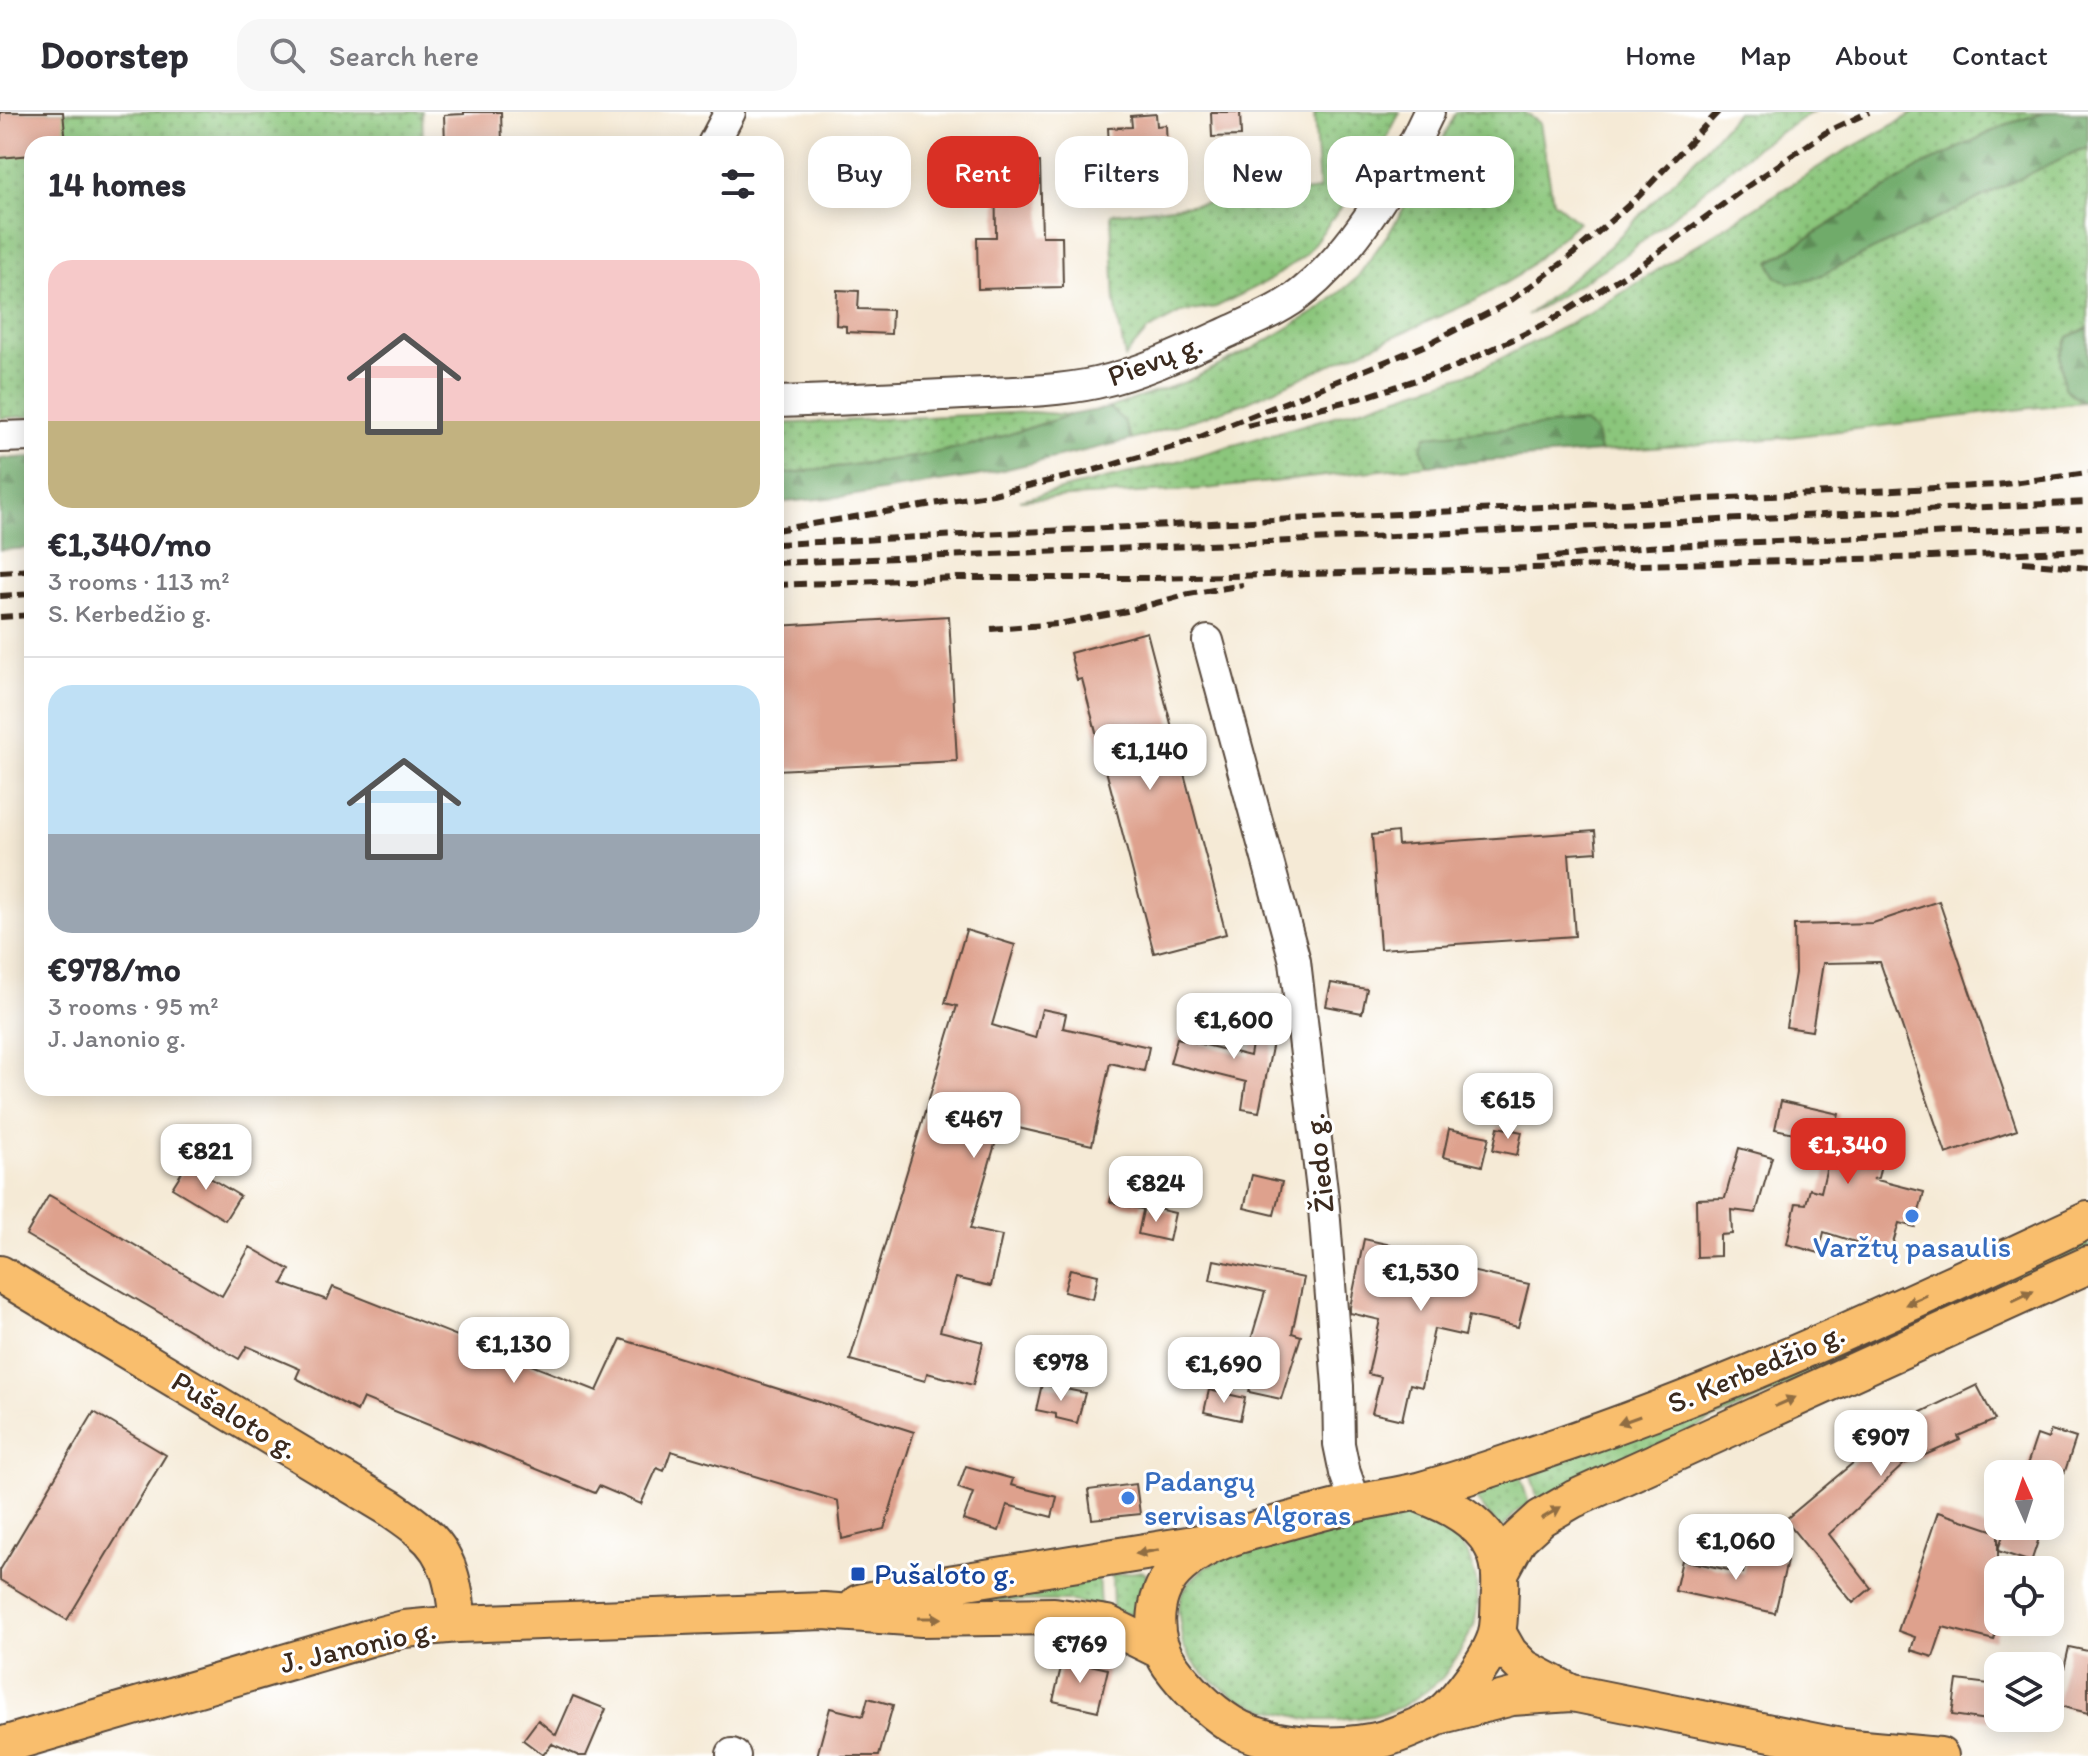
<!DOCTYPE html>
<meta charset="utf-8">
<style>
body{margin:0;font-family:Itim,sans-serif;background:#f7f7f7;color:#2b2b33;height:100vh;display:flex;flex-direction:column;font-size:30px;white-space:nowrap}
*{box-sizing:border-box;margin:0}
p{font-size:26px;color:#7c7c81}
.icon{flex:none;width:44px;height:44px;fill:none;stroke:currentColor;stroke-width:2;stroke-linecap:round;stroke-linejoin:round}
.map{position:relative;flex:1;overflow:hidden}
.sheet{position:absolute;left:24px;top:24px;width:760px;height:960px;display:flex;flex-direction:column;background:#fff;border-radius:24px;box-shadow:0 4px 20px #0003}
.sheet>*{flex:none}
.guide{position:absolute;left:808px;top:24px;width:760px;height:72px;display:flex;gap:16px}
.needle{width:52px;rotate:357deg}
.controls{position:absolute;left:1984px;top:1348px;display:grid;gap:16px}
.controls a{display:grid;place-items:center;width:80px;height:80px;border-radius:16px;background:#fff;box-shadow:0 4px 20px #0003;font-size:40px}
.price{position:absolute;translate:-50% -68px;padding:0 18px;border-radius:16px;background:#fff;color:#222;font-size:26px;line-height:52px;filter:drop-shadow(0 2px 4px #0008)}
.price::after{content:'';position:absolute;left:50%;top:48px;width:24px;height:18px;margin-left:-12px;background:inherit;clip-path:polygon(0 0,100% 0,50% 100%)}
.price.active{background:#d93025;color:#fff}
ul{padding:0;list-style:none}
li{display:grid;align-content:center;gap:16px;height:424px;padding:0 24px}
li+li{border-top:2px solid #e1e1e2}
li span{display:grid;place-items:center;height:248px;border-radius:24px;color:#555}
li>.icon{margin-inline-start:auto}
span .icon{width:144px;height:144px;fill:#fffc;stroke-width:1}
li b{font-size:34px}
h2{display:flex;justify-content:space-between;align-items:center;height:96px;padding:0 24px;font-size:34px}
.pill{padding:0 28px;border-radius:24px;background:#fff;box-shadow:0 4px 20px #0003;font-size:28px;line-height:72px}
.pill.active{background:#d93025;color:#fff}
header{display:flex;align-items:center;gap:48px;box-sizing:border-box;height:112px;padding:0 40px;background:#fff;border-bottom:2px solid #e1e1e2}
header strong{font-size:38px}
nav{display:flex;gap:44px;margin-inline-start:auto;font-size:28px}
.search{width:560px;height:72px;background:#f7f7f7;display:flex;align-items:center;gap:20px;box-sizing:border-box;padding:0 28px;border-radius:24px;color:#7c7c81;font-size:30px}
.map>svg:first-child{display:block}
.grass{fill:url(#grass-dots);stroke:#63784c;stroke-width:2}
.forest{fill:url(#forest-firs);stroke:#566a44;stroke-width:2}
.building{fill:#dea18d}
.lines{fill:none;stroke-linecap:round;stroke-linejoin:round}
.minor-casing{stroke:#57473a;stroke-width:34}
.major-casing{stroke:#57473a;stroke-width:40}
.minor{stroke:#fff;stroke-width:30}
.major{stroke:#f9be6d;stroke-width:36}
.rail{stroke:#3b2a1e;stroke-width:6;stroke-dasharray:12 6;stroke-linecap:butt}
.oneway{fill:#906d42}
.shop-dot{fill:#3f7fe0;stroke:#fff;stroke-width:3}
.transit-dot{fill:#1a4fb4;stroke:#fff;stroke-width:3}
.labels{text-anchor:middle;stroke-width:6;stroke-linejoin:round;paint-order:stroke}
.street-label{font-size:30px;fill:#3b2a1e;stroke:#fff}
.shop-label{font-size:30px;fill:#366cbe;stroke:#fff}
.transit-label{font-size:30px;fill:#164399;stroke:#fff;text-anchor:start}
</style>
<header>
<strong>Doorstep</strong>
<div class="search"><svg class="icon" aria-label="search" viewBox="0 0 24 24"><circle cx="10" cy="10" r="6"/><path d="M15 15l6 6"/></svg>Search here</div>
<nav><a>Home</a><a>Map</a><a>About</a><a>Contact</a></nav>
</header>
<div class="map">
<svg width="2088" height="1644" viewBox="0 0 2088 1644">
<defs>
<pattern id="grass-dots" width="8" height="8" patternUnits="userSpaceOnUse" patternTransform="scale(2)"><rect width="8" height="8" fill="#8bc67b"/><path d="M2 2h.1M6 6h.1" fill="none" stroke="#73a164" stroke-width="1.8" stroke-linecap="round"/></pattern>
<pattern id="forest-firs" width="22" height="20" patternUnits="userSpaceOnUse" patternTransform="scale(2)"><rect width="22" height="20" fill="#70ab6b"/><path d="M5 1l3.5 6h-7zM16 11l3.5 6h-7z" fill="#5d8b57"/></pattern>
</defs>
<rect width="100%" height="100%" fill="#fff"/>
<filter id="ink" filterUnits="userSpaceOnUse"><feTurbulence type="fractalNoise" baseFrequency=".0125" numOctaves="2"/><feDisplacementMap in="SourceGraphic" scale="16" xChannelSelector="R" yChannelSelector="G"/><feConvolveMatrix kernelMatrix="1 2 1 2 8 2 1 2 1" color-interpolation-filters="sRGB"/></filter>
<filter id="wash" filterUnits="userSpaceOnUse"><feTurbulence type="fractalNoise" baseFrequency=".006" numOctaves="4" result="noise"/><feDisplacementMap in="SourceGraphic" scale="32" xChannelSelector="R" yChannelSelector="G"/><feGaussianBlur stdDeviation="1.8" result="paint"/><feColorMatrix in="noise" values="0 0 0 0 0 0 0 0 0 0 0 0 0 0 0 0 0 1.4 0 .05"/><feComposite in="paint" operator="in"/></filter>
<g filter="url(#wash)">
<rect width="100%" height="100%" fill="#f5ead6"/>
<path class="grass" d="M0 0H422L423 32H32V304L0 306Z
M1314 0H1400L1372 55 1305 143 1270 168 1216 195 1180 201 1147 219 1125 245 1115 190 1111 102 1319 78Z
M1456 0H1524L1540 11 1553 89 1578 110 1519 163 1474 189 1242 292 1132 328 1124 309 1109 296 1188 269 1252 237 1320 197 1356 167 1392 116 1436 41Z
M1737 0H1812L1757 35 1624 144 1527 204 1610 134 1704 38Z
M1916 0H2045L2005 13 1920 55 1771 149 1776 165 2077 39 2088 36V216L2068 225 2064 276 2082 290 1781 326 1600 340 1596 320 1583 310 1427 324 1422 336 1428 353 1205 377 1019 388 1171 351 1359 297 1476 259 1589 202 1834 45Z
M1032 300 1070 303 985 330 920 344 776 363V312Z
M2088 1123V1136L1538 1388 1529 1357Z
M1519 1360 1529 1392 1517 1399 1503 1415H1499L1474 1385 1473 1377Z
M1393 1399 1415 1402 1430 1408 1452 1423 1468 1443 1476 1468 1478 1492 1474 1514 1458 1543 1443 1565 1425 1580 1401 1595 1372 1604 1338 1608H1312L1259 1595 1235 1585 1205 1563 1192 1548 1183 1533 1178 1497 1182 1481 1192 1467 1208 1453 1248 1437Z
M1142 1459 1146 1462V1467L1141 1499 1132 1503 1113 1498 1112 1463Z
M1098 1465 1100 1494 1071 1489 928 1488Z"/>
<path class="forest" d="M2045 0H2088V36L2077 39 1811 168 1789 171 1776 165 1770 150 1920 55 2005 13Z
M2088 216V290H2082L2064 276 2060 243 2068 225Z
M1109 296 1124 309 1131 328 977 364 849 384 776 391V363L920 344 985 330 1070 303Z
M1583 310 1596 320 1600 340 1428 353 1421 336 1426 324Z
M32 345V436L0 438V347Z"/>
<g id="blocks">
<path class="building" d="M0 0H63L66 32H32V43L0 46Z
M464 0H501L502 32H445L444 3 464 2Z
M1211 0H1240L1241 24 1212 25Z
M1156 2 1157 14 1166 13 1168 64 1111 67 1108 16 1132 15 1131 4Z
M1040 50 1042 124H1062L1063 175 978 177 977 125H996L995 51Z
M837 178 859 179 858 197 892 198 891 222 846 220V214L836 213Z
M949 504 957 649 776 658V514Z
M1147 520 1226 822 1154 841 1082 567 1077 568 1070 541Z
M1595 719 1597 740 1569 742 1575 824 1380 837 1372 723 1397 720 1398 733Z
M1939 789 2017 1018 1946 1042 1880 850 1823 851 1812 919 1786 915 1795 861 1794 813 1873 811Z
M966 818 1015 833 992 913 1035 926 1042 897 1066 902 1063 916 1149 935 1144 959 1110 951 1092 1033 1001 1012 970 1117 1002 1124 991 1174 956 1166 940 1219 983 1230 973 1273 927 1261 925 1269 850 1248 957 894 945 891Z
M1331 871 1367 877 1362 901 1326 894Z
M1257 902 1278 905 1259 1000 1242 997 1246 970 1170 951 1177 926 1250 944Z
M1781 989 1839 1002 1837 1010 1888 1021 1878 1066 1873 1067 1924 1080 1915 1115 1899 1111 1890 1141 1824 1120 1819 1141 1787 1132 1796 1091 1806 1092 1810 1077 1821 1080 1833 1029 1775 1017Z
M1498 1015 1522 1020 1517 1043 1493 1038Z
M1449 1017 1489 1025 1482 1054 1443 1045Z
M1739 1036 1772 1045 1756 1101 1731 1098 1732 1122 1720 1123V1144L1697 1145 1696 1087 1725 1086Z
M187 1052 240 1084 225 1108 172 1076Z
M1252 1063 1282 1070 1274 1103 1244 1096Z
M1116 1064 1147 1071 1141 1097 1110 1090Z
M49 1083 222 1184 250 1135 290 1158 282 1172 327 1188 333 1175 597 1279 621 1227 914 1320 884 1417 842 1427 838 1389 671 1339 664 1359 657 1356 641 1392 599 1374 595 1381 363 1286 357 1299 296 1266 300 1257 247 1234 239 1247 26 1123Z
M1144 1094 1175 1101 1169 1129 1138 1122Z
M1364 1127 1409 1137 1408 1145 1529 1172 1518 1215 1469 1204 1465 1224 1434 1217 1422 1275 1410 1272 1402 1308 1372 1301 1381 1265 1368 1262 1380 1208 1350 1201V1195Z
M1214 1148 1304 1166 1292 1221 1301 1224 1281 1287 1249 1280 1257 1241 1248 1238 1265 1180 1210 1168Z
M1070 1157 1098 1163 1093 1187 1064 1180Z
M1042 1272 1085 1281 1077 1311 1056 1306V1302L1036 1298Z
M1977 1273 1995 1308 1958 1324 1960 1328 1904 1352 1829 1422 1871 1476 1853 1491 1785 1408 1866 1340 1861 1329Z
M1209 1278 1245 1286 1240 1308 1204 1300Z
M94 1300 166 1343 67 1508 0 1468V1458Z
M2051 1318 2076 1326 2064 1362H2045L2026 1356 2037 1323 2048 1327Z
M966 1354 1013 1367 1011 1373 1057 1385 1052 1405 1007 1393 999 1419 963 1408 973 1381 958 1376Z
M1136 1372 1140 1402 1092 1407 1088 1378Z
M1938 1400 1998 1420V1438L2006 1414H2043L2031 1450 1998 1439V1513L1994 1528 1943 1515 1933 1545 1911 1538 1915 1525 1898 1519Z
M1747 1441 1787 1449 1775 1501 1675 1479 1682 1448 1743 1461Z
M2069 1535 2088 1539V1601L2056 1593Z
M1063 1547 1108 1557 1098 1599 1053 1589Z
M1957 1568 1998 1573 1994 1609 1952 1603Z
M573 1584 606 1597 586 1644H579L552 1632 553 1631 543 1643 523 1628 538 1608 556 1623Z
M868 1586 893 1593 879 1644H817L830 1596 863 1604Z"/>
</g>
</g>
<g filter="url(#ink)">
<use href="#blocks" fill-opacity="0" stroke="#57473a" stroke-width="2"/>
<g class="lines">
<g class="minor-casing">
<path id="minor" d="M713 32 730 0
M776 290C839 288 901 285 963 282 1006 280 1054 280 1096 271 1141 261 1185 240 1226 221 1252 209 1283 197 1305 178 1354 138 1403 57 1429 0
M0 325 32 324
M1208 529 1295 849 1324 1096 1338 1274 1339 1332 1345 1361 1356 1392
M732 1642 735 1644"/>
</g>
<g class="major-casing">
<path id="major" d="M0 1162 390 1396C400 1403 411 1410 421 1419 450 1442 455 1477 458 1512
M1415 1380C1441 1390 1467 1401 1485 1423 1499 1440 1501 1458 1500 1479 1499 1492 1500 1508 1497 1521 1491 1545 1459 1587 1440 1603 1434 1608 1425 1610 1418 1614 1403 1620 1386 1628 1370 1630 1329 1637 1266 1634 1231 1612 1208 1597 1186 1575 1170 1553 1149 1524 1152 1478 1180 1454 1205 1431 1239 1422 1271 1414 1298 1406 1325 1399 1353 1392 1374 1387 1397 1384 1418 1379 1473 1364 1526 1345 1578 1327 1753 1266 1921 1186 2088 1108
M1501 1459 1519 1426 1541 1406 1574 1387 2088 1153
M859 1491 918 1477 1206 1430
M1497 1520 1509 1541 1524 1556 1571 1581
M1438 1604 1512 1585 1572 1581 1841 1635 1940 1644
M0 1634 369 1526 404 1517 458 1512 824 1499 922 1506 1054 1504 1107 1512 1160 1538"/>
</g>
<use href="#minor" class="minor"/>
<use href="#major" class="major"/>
<path class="rail" d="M1247 314 1368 284 1455 255 1545 212 1641 153 1741 79 1825 21 1869 0
M776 418 993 382 1088 360 1183 332 1426 233 1506 192 1565 149 1639 84 1718 0
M776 432 1997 373 2088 361
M1537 447 1648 435 2082 415
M2023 450 2088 456
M776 451 1187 434 2088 390
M0 460 32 458
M776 473 956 466H1153L1462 458 1931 445 2088 438
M0 484 32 482
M0 505 32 503
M991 517 1058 512 1127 499 1189 482 1243 473"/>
</g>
<defs><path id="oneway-solid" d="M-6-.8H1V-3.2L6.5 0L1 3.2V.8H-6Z" transform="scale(2)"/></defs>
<g class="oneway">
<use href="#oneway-solid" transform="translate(2023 1184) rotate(-25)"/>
<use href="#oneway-solid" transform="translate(1916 1188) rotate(156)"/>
<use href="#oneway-solid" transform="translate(1785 1290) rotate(-24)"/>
<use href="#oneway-solid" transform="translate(1629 1308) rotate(160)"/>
<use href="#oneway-solid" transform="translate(1551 1401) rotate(-31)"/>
<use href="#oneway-solid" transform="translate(1147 1440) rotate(170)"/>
<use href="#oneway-solid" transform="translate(930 1506)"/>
</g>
</g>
<g class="shop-dot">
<circle cx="1912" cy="1104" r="8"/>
<circle cx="1128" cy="1386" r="8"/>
</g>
<rect class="transit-dot" x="850" y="1454" width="16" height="16" rx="4"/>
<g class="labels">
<g class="street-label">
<text transform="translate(1155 248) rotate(-21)" y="10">Pievų g.</text>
<text transform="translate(1319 1051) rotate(-96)" y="10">Žiedo g.</text>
<text transform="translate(1756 1256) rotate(-23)" y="10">S. Kerbedžio g.</text>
<text transform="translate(235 1303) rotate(31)" y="10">Pušaloto g.</text>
<text transform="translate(358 1534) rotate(-13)" y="10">J. Janonio g.</text>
</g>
<g class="shop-label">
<text x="1912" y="1145">Varžtų pasaulis</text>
<text x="1144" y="1379" text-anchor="start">Padangų<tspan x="1144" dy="34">servisas Algoras</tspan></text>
</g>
<g class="transit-label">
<text x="874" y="1472">Pušaloto g.</text>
</g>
</g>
</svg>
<div class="controls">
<a><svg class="needle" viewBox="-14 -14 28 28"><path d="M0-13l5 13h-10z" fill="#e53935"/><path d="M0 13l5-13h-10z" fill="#7c7c81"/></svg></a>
<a><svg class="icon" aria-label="locate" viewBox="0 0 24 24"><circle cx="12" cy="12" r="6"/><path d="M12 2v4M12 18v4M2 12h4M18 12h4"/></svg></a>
<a><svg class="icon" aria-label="layers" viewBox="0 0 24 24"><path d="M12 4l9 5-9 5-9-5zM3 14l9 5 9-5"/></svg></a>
</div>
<b class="price" style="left:1150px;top:680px">€1,140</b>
<b class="price" style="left:1234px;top:949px">€1,600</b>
<b class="price" style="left:1508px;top:1029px">€615</b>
<b class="price" style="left:974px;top:1048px">€467</b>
<b class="price active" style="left:1848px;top:1074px">€1,340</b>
<b class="price" style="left:206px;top:1080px">€821</b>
<b class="price" style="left:1156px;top:1112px">€824</b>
<b class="price" style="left:1421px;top:1201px">€1,530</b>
<b class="price" style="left:514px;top:1273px">€1,130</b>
<b class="price" style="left:1061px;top:1291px">€978</b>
<b class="price" style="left:1224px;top:1293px">€1,690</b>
<b class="price" style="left:1881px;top:1366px">€907</b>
<b class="price" style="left:1736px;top:1470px">€1,060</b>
<b class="price" style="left:1080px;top:1573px">€769</b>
<div class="guide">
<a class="pill">Buy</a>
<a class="pill active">Rent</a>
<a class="pill">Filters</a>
<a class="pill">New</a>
<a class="pill">Apartment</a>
</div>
<section class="sheet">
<h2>14 homes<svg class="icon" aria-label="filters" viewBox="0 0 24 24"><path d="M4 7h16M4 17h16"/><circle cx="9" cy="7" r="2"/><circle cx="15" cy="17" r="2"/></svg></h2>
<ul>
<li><span style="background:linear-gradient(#f6c9c9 65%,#c2b280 0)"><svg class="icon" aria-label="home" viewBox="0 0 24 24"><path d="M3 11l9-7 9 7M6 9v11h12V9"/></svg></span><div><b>€1,340/mo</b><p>3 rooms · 113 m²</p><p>S. Kerbedžio g.</p></div></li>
<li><span style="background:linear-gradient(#bfe0f5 60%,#9aa5b1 0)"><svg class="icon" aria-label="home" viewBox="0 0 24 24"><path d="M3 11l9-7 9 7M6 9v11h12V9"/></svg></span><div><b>€978/mo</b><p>3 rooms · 95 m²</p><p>J. Janonio g.</p></div></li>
</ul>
</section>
</div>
